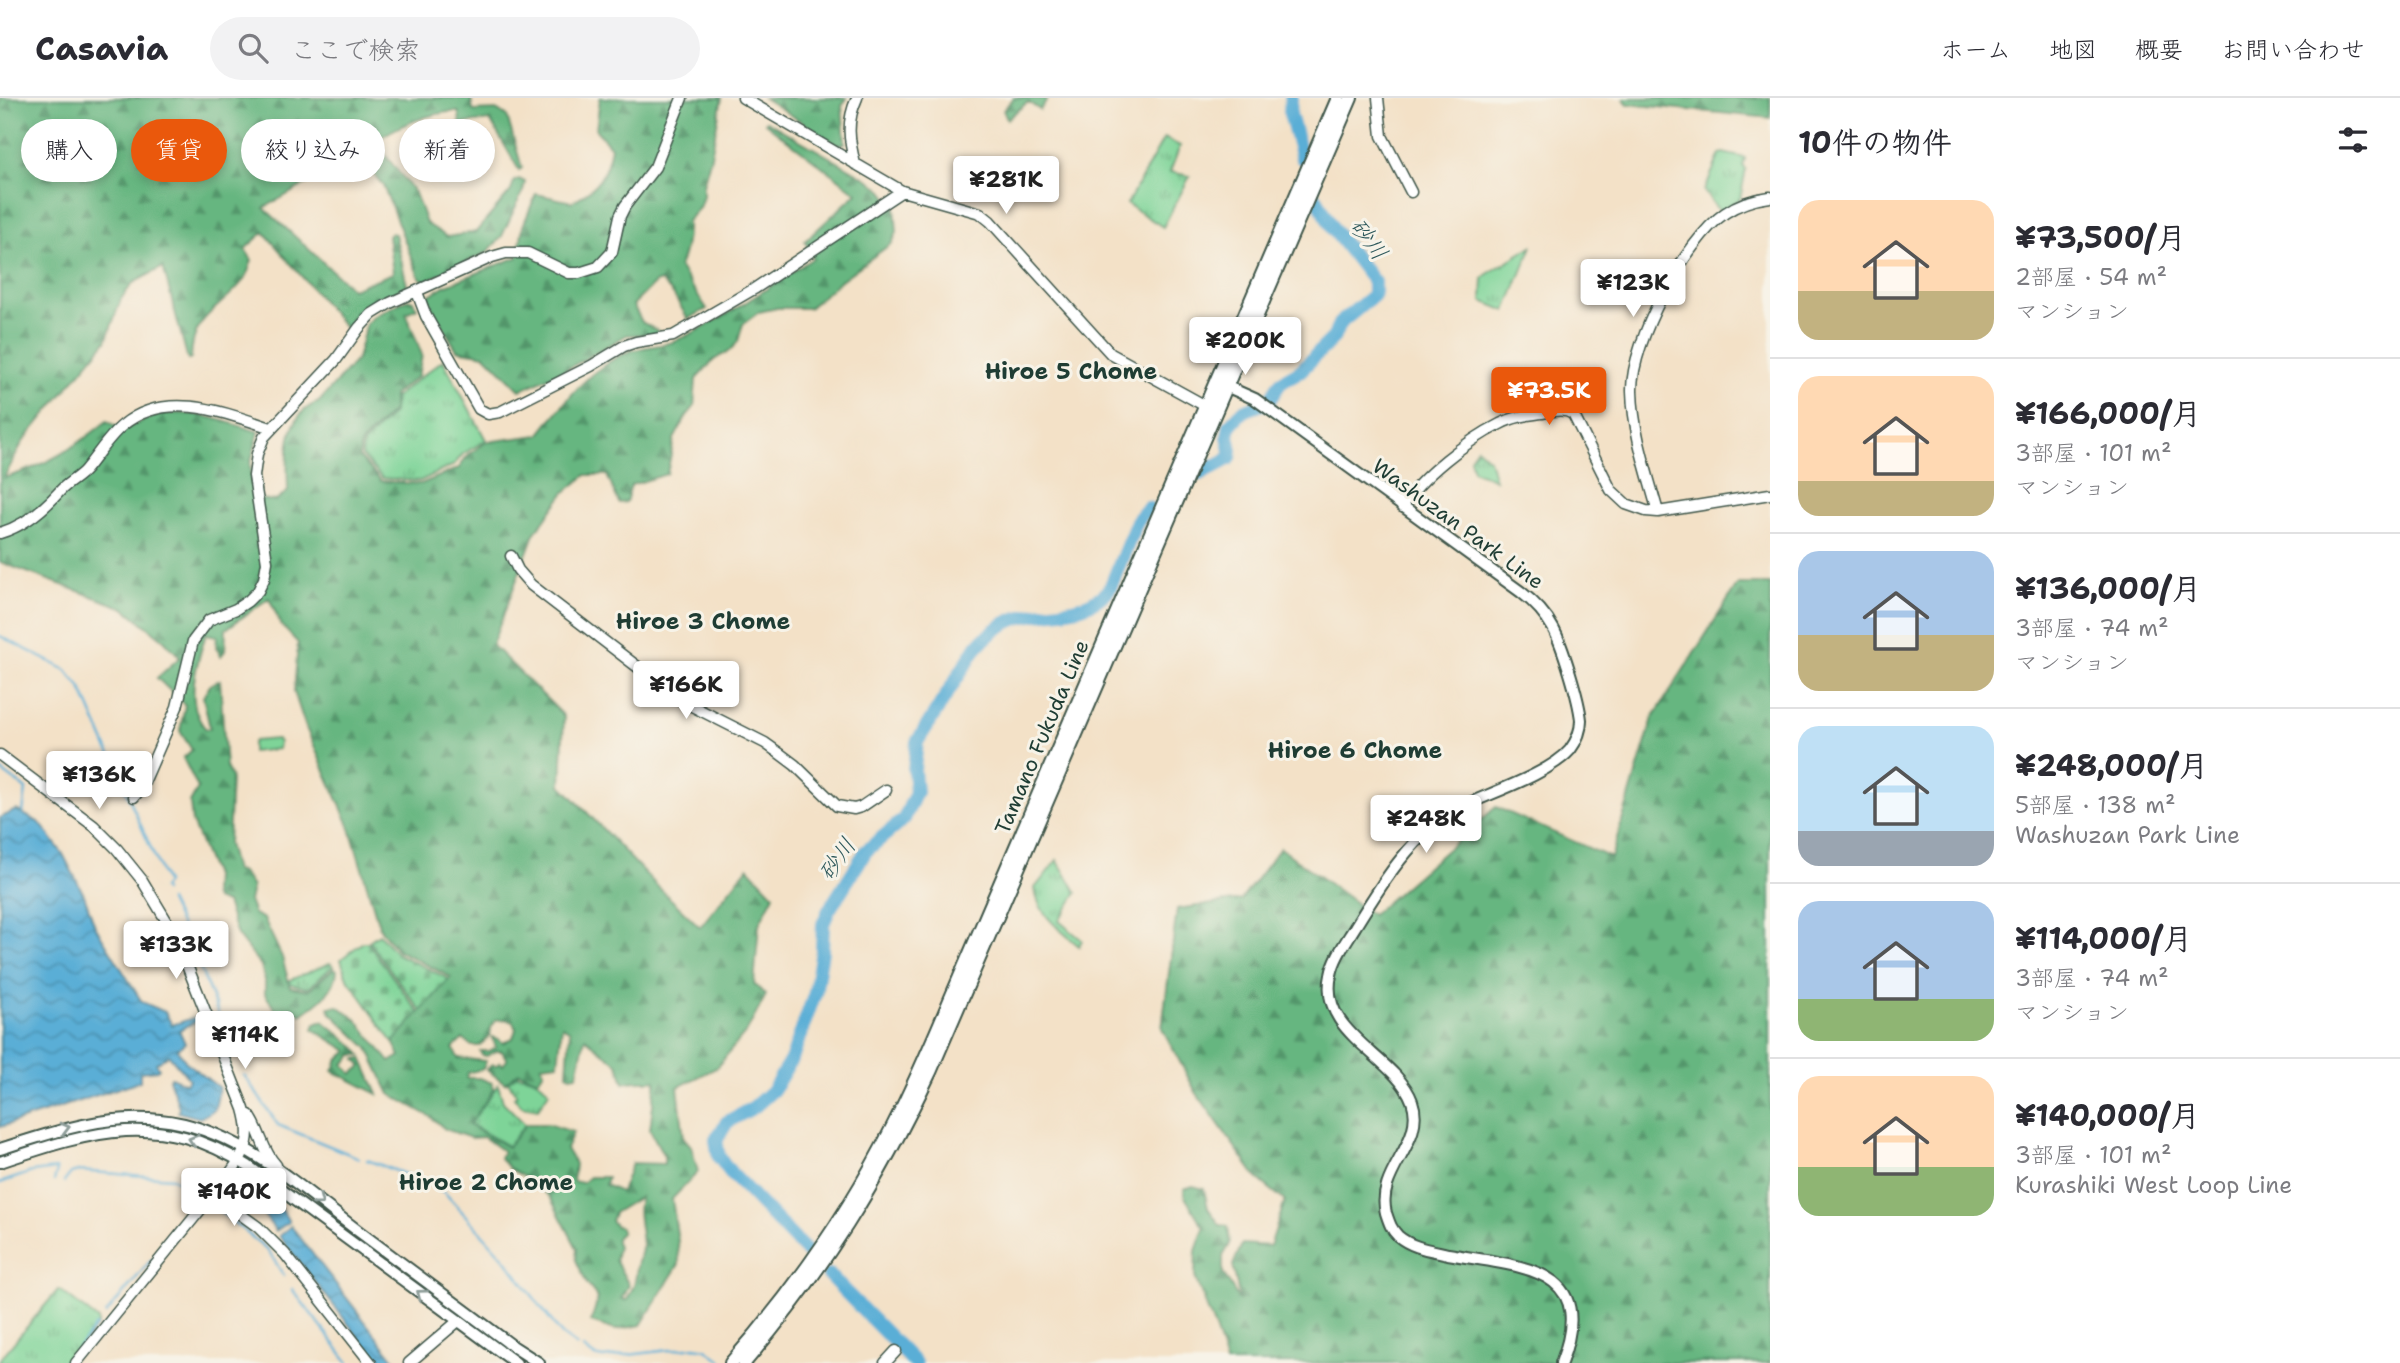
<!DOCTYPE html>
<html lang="ja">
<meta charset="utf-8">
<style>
body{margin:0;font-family:"Shantell Sans","Klee One",sans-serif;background:#f2f2f3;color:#2b2b33;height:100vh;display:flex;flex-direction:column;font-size:26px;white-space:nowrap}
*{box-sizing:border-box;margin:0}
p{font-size:23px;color:#7c7c81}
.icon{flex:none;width:38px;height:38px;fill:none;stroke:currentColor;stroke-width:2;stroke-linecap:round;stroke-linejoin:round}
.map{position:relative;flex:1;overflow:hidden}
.drawer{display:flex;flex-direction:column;background:#fff;width:630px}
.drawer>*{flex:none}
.banner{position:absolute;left:21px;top:21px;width:665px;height:63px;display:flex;gap:14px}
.price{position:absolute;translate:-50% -60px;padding:0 16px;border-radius:7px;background:#fff;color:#222;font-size:23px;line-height:46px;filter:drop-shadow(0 2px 4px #0008)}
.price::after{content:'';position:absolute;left:50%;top:42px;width:21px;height:16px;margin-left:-10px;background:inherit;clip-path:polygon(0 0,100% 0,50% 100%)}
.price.selected{background:#ea580c;color:#fff}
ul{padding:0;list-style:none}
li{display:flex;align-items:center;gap:21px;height:175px;padding:0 28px}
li+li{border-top:2px solid #e1e1e2}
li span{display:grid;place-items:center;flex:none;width:196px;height:140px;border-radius:21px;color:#555}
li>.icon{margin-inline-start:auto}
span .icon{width:84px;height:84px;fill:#fffc;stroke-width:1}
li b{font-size:30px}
h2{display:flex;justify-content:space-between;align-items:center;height:84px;padding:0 28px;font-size:30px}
.tag{padding:0 24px;border-radius:32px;background:#fff;box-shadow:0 4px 10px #0003;font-size:24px;line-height:63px}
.tag.selected{background:#ea580c;color:#fff}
header{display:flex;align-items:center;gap:42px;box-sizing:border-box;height:98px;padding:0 35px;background:#fff;border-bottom:2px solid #e1e1e2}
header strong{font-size:33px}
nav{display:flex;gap:38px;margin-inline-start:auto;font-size:24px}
.search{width:490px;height:63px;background:#f2f2f3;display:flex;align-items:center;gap:18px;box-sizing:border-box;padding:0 24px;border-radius:38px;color:#7c7c81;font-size:26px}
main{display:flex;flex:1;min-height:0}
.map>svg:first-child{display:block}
.forest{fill:url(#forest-firs);stroke:#427a5a;stroke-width:2;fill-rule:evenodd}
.cemetery{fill:url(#cemetery-stones);stroke:#4e8866;stroke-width:2}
.park{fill:url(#park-tufts);stroke:#4e8866;stroke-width:2}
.water{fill:url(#water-waves);stroke:#3c7685;stroke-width:2}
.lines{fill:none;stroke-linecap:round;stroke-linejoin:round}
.stream{stroke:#5aaed6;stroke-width:2.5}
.river{stroke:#5aaed6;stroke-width:14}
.tertiary-casing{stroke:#3f564a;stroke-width:13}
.secondary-casing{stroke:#3f564a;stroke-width:14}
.primary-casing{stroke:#3f564a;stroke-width:16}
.tertiary{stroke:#fff;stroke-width:10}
.secondary{stroke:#fff;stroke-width:10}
.primary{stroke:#fff;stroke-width:12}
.oneway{stroke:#8f9e9a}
.labels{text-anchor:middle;stroke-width:6;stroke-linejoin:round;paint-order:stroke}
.street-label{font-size:21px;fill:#1f3d34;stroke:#f7f3e8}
.water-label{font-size:23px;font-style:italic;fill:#2e595c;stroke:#f7f3e8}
.neighbourhood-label{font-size:23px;font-weight:bold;fill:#1f3d34;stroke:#f7f3e8}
</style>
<header>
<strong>Casavia</strong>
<div class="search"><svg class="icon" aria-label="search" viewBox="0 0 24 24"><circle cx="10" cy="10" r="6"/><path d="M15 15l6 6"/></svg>ここで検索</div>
<nav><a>ホーム</a><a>地図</a><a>概要</a><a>お問い合わせ</a></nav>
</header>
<main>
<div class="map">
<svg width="1770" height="1265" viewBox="0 0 1770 1265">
<defs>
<pattern id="forest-firs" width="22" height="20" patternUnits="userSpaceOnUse" patternTransform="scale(1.75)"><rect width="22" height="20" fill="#66b680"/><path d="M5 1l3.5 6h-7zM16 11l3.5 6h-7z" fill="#53956a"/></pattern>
<pattern id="cemetery-stones" width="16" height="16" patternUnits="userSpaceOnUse" patternTransform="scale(1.75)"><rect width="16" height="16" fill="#7ed498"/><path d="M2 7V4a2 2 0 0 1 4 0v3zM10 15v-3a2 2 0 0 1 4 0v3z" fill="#67ad7d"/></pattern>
<pattern id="park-tufts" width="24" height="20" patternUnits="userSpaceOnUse" patternTransform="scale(1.75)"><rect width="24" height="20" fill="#7ed498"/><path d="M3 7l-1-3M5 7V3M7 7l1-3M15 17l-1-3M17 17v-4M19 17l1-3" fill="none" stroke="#67ad7d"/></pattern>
<pattern id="water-waves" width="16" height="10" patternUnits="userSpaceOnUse" patternTransform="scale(1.75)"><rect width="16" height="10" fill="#5aaed6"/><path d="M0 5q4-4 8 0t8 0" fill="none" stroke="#4a8fae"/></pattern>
</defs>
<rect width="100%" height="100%" fill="#f7f3e8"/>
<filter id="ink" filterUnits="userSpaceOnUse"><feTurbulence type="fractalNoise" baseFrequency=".0143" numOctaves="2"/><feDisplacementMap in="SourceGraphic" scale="14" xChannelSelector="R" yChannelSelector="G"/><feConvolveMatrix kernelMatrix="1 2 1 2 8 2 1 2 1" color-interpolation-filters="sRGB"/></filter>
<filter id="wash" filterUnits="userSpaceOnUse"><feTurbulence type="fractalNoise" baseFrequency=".00686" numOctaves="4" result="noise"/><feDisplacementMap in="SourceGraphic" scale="28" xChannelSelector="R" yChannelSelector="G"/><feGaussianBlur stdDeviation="1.57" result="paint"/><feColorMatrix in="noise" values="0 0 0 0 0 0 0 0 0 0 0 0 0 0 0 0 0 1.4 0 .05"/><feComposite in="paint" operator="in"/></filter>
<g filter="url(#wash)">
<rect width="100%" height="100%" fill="#f3e1c7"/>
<path class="forest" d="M0 0H471L473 13 496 12 507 18 522 70 519 72 490 22 460 26 459 14C437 12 392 29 375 44L415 95 426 125 447 139 476 134 511 93 514 83 519 81 525 84 523 93 501 140 486 155 425 183 419 179 383 87 357 57 264 110 352 191 393 175 388 138 391 135 395 136 407 187 359 216 348 233 264 134 245 151 252 162C249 169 248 178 243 183 219 213 192 216 191 261L188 262 163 169 133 185 121 201 106 243 22 345 4 380C46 368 74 350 107 323L123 332C136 326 151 318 165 316 197 312 229 325 259 334L250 366 253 400 276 403 288 393C287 362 283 316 319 304L357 261 366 226 374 218 408 201 413 203 417 210 406 215 422 257 418 278 393 297V313L361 345 359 359 381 383 421 386 459 370 467 358 486 344 539 337C566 303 587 272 628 254 643 248 661 249 675 243 724 222 769 189 813 160L805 143 857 95 765 25 766 23 871 83 883 93 895 109 897 134 892 145 841 182 809 210H777L759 214 743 226 738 243 732 251 714 262 696 281 694 309 686 319 674 341 667 376 631 387 626 404 619 405 607 377H586L565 394 534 436 492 547 564 618 561 687 657 788 700 829 748 769 774 797 759 826 754 886 766 897 747 933 716 970 678 989 684 1040 691 1048 698 1074 672 1101 678 1143 679 1166 641 1227 615 1232 591 1224 598 1200 587 1186 576 1162 577 1150 550 1099 533 1084 510 1071 500 1060 503 1053 483 1039 471 1040 445 1031 431 1019 390 996 368 950 330 914 329 909 338 908 356 921 390 964 400 958 393 944 451 879 397 852 380 831 349 727 306 630 294 594 298 545 281 527 269 500 226 531 225 553 221 558 216 549 217 538 206 536C197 564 183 605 206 631L210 630 203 599 211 586 220 582 226 669 231 679 228 746 235 773 242 774 252 789 249 803 254 816 264 821 282 859 290 889 309 892 334 870 337 872C336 893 317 906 301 917L291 909 286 918 279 917 265 896V882L261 868 237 837 226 805 215 801 213 796 214 778 192 724 190 705 198 690 183 660 192 652 180 633 185 607 157 580 180 559 164 542 124 510 0 464ZM506 921 513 924 516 931 513 940 503 945 498 941 492 939 496 949 489 953H480L482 957 487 958 496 953H502L507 962 503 967 500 964 496 968 492 966 487 972 505 985 519 974 538 982 544 973 541 967 558 965 562 928 570 933 567 976 571 978 577 977 585 940 618 966 624 985C635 982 644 984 656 982L650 1032 664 1058V1066L632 1065 621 1094 605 1087 607 1079H589L582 1085 573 1083 575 1066 566 1051 573 1034 548 1026H526L508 1049 469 1027 494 991 492 985 480 980H467V975L483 971 486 963 458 960 453 950 463 941 472 948H479L490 938 491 930 496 922ZM640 1099C636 1116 641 1130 642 1147 643 1156 638 1160 637 1168 636 1184 634 1189 626 1203L623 1200 629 1187 615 1162 618 1148 616 1144V1140L622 1134 620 1129 616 1128 611 1123 614 1115Z
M600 0H722L711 58 703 87V98L699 110 687 123C688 139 685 154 679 169L707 211 688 221 673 196 661 183 655 185 633 207 642 224 658 233 656 236 627 237 567 271 520 292 485 257 457 252 433 212 428 198 444 188 518 159 523 128 536 96 572 104C598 89 606 79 611 49L596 32Z
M764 0H847L842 8 845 45 838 47Z
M1014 0H1048L1040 12 1028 4 1007 21 1003 12Z
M1623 0H1770V20L1628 6Z
M1738 486H1770V1265H1226L1216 1233 1195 1179 1196 1153 1204 1130 1185 1099 1184 1091 1193 1088 1204 1091 1208 1110 1220 1127 1228 1128 1230 1146 1223 1158V1175L1240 1203 1233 1167 1242 1146 1270 1148 1285 1103 1257 1080 1196 994 1162 930 1177 811 1241 802 1280 750 1372 817 1496 709 1611 760 1653 620Z
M323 923 356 950 361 957H353L344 966 352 976 362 968 356 961 362 960 378 996 333 973 338 962 348 953 313 931 315 926Z"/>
<path class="cemetery" d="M379 836 397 856 449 881 421 913 369 843Z
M363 844H367L419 915 393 944 346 878 341 861Z"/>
<path class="park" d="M1164 40 1180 48 1170 74 1190 78 1163 129 1127 106Z
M1723 55 1745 60 1743 68 1746 71 1740 101 1719 113 1704 93 1720 56Z
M1532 148 1506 213 1482 203 1483 180 1486 177Z
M443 262 486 342 463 356 454 367 420 383 382 380 362 358 363 346 394 314 395 299Z
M1477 350 1489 361 1495 382 1473 372 1470 360Z
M276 641 279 644 278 651 252 654V646L254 643Z
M1057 762 1077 795 1059 823 1082 842 1079 848C1060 832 1037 816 1035 790Z
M330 865 333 868 308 890 291 886 290 882Z
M517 977C530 978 542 983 549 994L538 1011 522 1008 514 999 517 997 508 984Z
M498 987 503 1004 525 1026 508 1048 470 1026Z
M58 1192 61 1193 98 1222V1227L67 1265H0V1261Z"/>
<path class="water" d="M16 712 40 725 63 756 84 797 95 828 142 904 165 914 172 927 196 919 197 923 179 932 185 945 177 951 186 964 219 990 215 1011 200 1020 178 1014 179 1009 169 981 171 979 186 986 189 981 169 957 156 965 159 970 157 972 140 974V983L0 1029V720Z
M258 1089 279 1107 289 1124 276 1133 248 1096Z
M291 1128 397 1265H379L279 1138Z"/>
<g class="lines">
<path class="stream" d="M0 538 66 572 81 590 166 785 162 790 164 793
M0 672 26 691 23 715
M169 803 195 857 228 940
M244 977 278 1027 359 1060
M367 1062 429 1085 445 1095 505 1161 562 1237 577 1248
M64 1084 71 1075 78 1073 173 1080 202 1100 161 1150
M0 1085 32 1074 56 1071 57 1073 54 1083
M221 1114 268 1152 284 1178
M292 1191 349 1265
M106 1216 152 1161
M583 1250 594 1258 603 1260 695 1249 706 1251 721 1262
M66 1265 96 1228"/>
<path class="river" d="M1291 0 1290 16 1302 60
M1200 376 1230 360 1231 352 1228 338 1230 327 1243 313 1268 304 1281 284 1300 273 1334 239 1339 226 1374 197V184L1333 131 1317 101
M807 1154 731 1075 719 1059 716 1042 727 1024 754 1009 773 992 792 960 815 895 822 853 823 826 829 812 866 753 904 721 916 694 914 672 917 644 977 548C989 536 1002 525 1018 520 1050 510 1086 519 1110 490L1137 423 1148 410
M829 1177 915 1265"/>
</g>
</g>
<g filter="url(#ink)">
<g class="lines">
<g class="tertiary-casing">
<path id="tertiary" d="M743 0 902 93 980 115 990 123 1111 256 1211 311
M1378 0 1382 38 1411 94
M855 66C849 42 846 24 857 0
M417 194 426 218 479 311 488 316 500 314 591 268 624 248 636 244 673 238 754 191 902 93
M1402 409C1421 378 1468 342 1500 326 1513 319 1528 317 1542 315 1553 313 1564 310 1573 316L1611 392 1626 406 1646 413 1658 414 1770 396
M1658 414C1647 374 1633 334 1632 293 1631 244 1685 143 1725 115 1738 106 1754 101 1770 99
M0 435C24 428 44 411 60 393 67 385 78 380 85 372 97 358 108 339 123 327 166 291 226 315 271 330
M511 458 518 472 531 487 682 603 765 645 779 655 795 667 837 708 854 711 861 709 886 692
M0 657 94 728 117 751 142 782 175 837 244 1011C252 1039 248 1051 231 1074L76 1265
M134 699 142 689 177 609 193 543 209 522 236 511 248 503 258 493 264 481 267 464 254 378 257 356 264 339 336 262 359 230 372 216 390 205 492 159 506 155H528L569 175H579L598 169 612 154 620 118 625 108 655 69 682 0
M249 1017C261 1033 262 1053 276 1067
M214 1097 258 1129 285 1156 371 1265
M409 1265 457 1224
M885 1265 896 1253"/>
</g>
<g class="secondary-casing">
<path id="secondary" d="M1219 285 1255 301 1521 494C1534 504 1545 515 1553 530 1563 548 1579 602 1581 622 1581 633 1576 644 1570 652 1549 676 1490 695 1461 709 1413 734 1382 785 1355 829 1346 844 1334 860 1331 877 1318 936 1395 957 1412 1003 1427 1044 1375 1074 1386 1115 1389 1124 1391 1131 1398 1138 1412 1150 1431 1152 1448 1156 1519 1169 1599 1167 1561 1265
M0 1051C53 1034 104 1016 160 1022 237 1029 302 1091 361 1135 412 1173 463 1211 514 1249L539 1265
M0 1064C93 1033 158 1011 248 1068L516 1265"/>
</g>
<g class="primary-casing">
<path id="primary" d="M731 1265C794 1193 850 1114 893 1028 914 987 932 945 950 902L1338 0
M744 1265C823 1173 878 1084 930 974L1351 0"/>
</g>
<use href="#tertiary" class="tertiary"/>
<use href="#secondary" class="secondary"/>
<use href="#primary" class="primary"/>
</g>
<defs><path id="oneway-chevron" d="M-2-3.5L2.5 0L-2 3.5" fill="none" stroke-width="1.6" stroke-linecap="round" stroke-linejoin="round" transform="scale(1.75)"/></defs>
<g class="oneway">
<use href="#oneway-chevron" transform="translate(65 1030) rotate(-15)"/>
<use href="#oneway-chevron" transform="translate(193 1042) rotate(-163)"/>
<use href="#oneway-chevron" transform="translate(319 1103) rotate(37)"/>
<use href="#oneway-chevron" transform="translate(421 1196) rotate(-143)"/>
</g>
</g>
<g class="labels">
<g class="street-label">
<text transform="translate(1458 426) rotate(36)" y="7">Washuzan Park Line</text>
<text transform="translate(1042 639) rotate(-67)" y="7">Tamano Fukuda Line</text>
</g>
<g class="water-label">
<text transform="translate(1369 141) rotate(53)" y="8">砂川</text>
<text transform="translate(837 761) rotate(-55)" y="8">砂川</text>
</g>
<g class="neighbourhood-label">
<text x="1071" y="281">Hiroe 5 Chome</text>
<text x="703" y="531">Hiroe 3 Chome</text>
<text x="1355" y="660">Hiroe 6 Chome</text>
<text x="486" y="1092">Hiroe 2 Chome</text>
</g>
</g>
</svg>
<b class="price" style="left:1006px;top:118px">¥281K</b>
<b class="price" style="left:1633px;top:221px">¥123K</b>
<b class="price" style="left:1245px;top:279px">¥200K</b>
<b class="price selected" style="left:1549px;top:329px">¥73.5K</b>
<b class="price" style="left:686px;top:623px">¥166K</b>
<b class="price" style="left:99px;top:713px">¥136K</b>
<b class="price" style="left:1426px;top:757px">¥248K</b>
<b class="price" style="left:176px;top:883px">¥133K</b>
<b class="price" style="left:245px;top:973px">¥114K</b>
<b class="price" style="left:234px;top:1130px">¥140K</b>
<div class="banner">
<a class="tag">購入</a>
<a class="tag selected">賃貸</a>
<a class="tag">絞り込み</a>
<a class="tag">新着</a>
</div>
</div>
<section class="drawer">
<h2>10件の物件<svg class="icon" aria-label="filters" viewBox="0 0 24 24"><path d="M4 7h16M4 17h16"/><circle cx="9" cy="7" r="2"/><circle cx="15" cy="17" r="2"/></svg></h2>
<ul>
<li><span style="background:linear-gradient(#ffd9b3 65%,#c2b280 0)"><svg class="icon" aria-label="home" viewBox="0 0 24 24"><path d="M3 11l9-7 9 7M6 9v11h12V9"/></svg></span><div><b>¥73,500/月</b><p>2部屋 · 54 m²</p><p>マンション</p></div></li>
<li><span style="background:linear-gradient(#ffd9b3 75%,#c2b280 0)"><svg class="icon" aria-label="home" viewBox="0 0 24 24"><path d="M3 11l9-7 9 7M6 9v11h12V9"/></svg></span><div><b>¥166,000/月</b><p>3部屋 · 101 m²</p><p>マンション</p></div></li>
<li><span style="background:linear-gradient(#a9c7e8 60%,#c2b280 0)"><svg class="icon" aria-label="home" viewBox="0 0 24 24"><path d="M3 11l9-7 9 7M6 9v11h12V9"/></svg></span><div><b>¥136,000/月</b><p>3部屋 · 74 m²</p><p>マンション</p></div></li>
<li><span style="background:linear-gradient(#bfe0f5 75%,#9aa5b1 0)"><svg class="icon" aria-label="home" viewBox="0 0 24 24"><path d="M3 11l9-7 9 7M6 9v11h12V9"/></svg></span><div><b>¥248,000/月</b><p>5部屋 · 138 m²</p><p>Washuzan Park Line</p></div></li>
<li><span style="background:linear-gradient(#a9c7e8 70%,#8fb573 0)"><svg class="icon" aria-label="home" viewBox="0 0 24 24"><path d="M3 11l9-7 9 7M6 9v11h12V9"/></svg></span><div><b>¥114,000/月</b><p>3部屋 · 74 m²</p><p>マンション</p></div></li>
<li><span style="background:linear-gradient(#ffd9b3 65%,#8fb573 0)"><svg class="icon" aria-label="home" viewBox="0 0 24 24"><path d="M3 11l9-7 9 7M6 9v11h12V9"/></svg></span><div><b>¥140,000/月</b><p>3部屋 · 101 m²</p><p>Kurashiki West Loop Line</p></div></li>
</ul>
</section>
</main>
